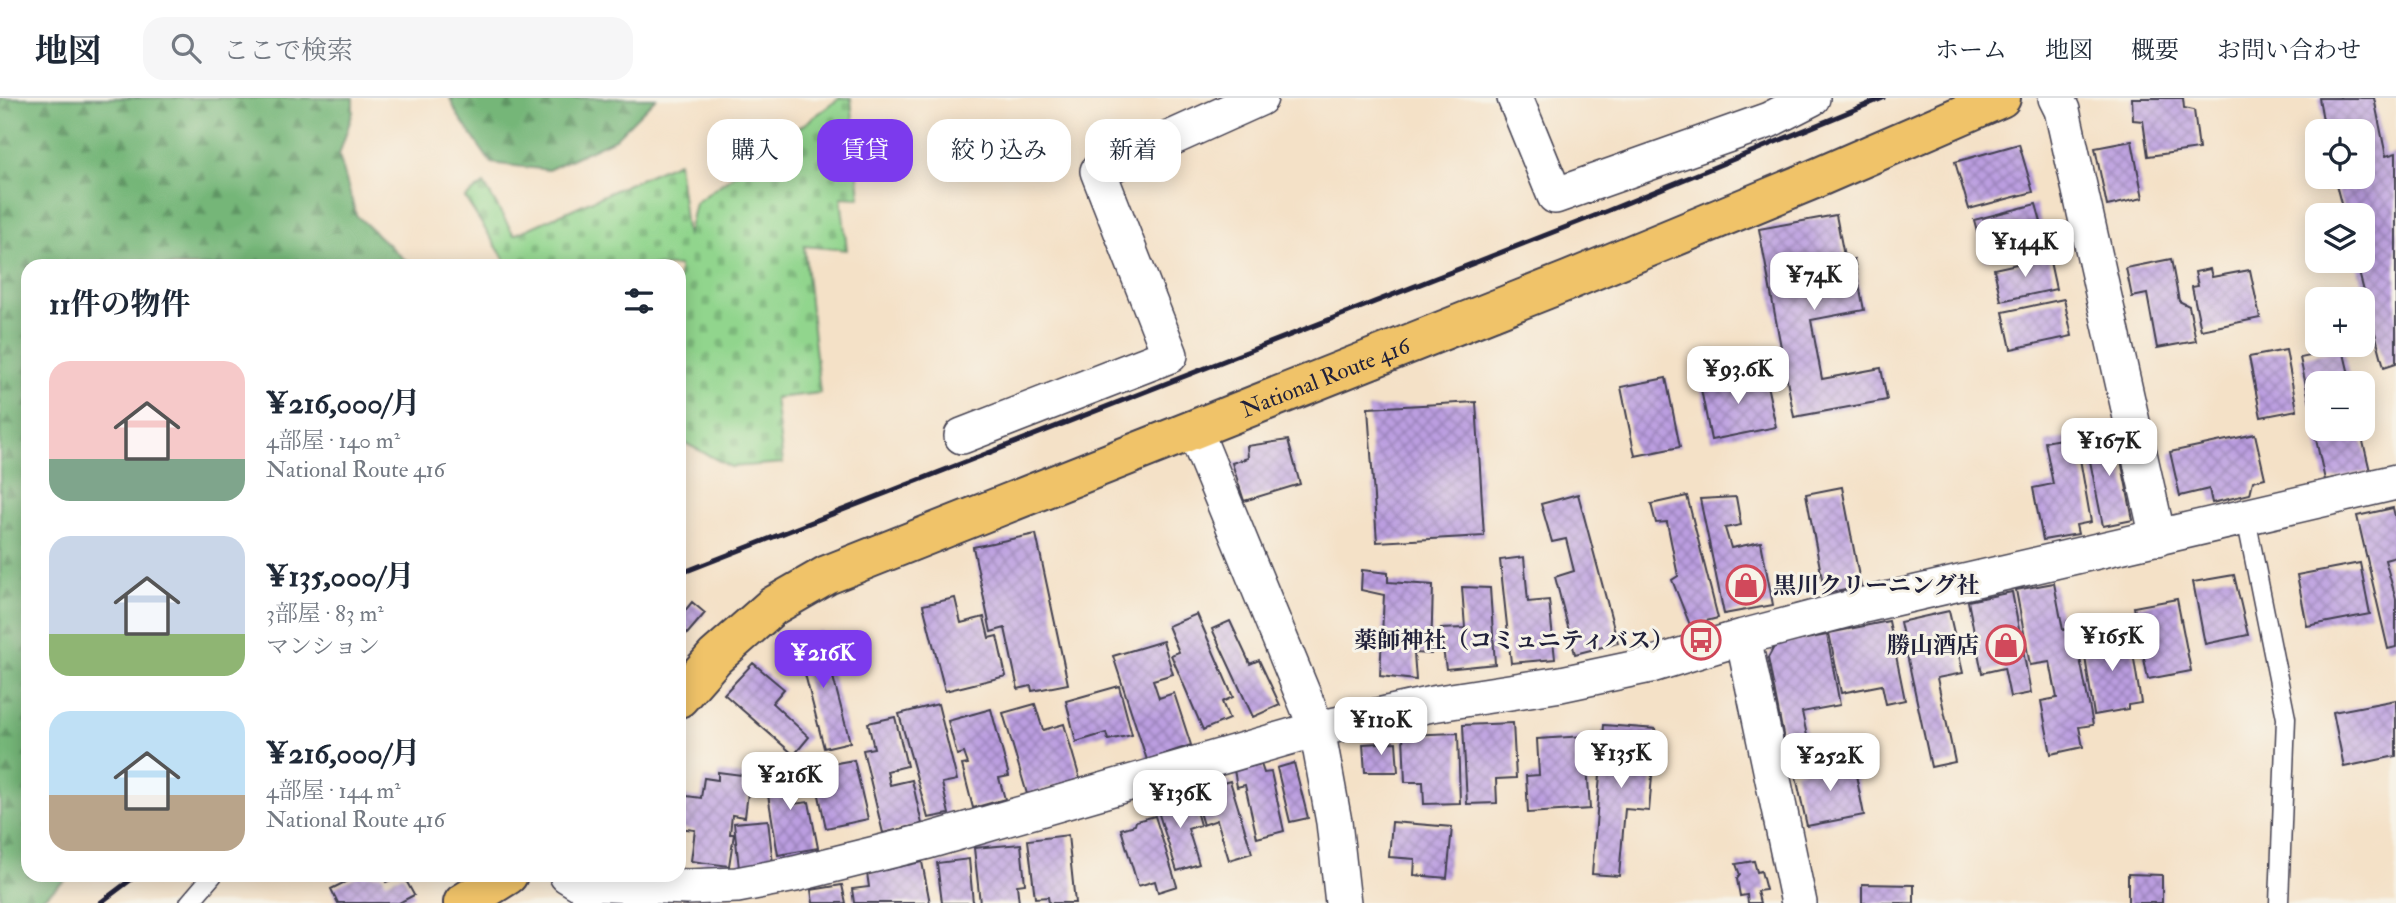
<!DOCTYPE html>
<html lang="ja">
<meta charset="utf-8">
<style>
body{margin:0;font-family:"IM FELL Double Pica","Noto Serif JP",serif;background:#f6f6f7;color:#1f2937;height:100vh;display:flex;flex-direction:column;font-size:26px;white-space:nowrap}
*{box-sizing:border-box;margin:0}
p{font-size:23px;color:#747a83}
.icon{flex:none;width:38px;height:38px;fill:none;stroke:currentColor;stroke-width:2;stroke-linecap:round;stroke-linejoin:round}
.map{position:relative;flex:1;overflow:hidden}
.side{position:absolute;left:21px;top:161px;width:665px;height:623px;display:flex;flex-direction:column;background:#fff;border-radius:21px;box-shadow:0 4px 18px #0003}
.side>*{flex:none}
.hud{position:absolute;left:707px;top:21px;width:665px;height:63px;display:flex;gap:14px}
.fabs{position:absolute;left:2305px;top:21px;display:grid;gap:14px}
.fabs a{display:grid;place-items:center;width:70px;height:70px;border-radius:14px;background:#fff;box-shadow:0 4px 18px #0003;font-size:35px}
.price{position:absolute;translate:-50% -60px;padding:0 16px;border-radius:14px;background:#fff;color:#222;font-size:23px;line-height:46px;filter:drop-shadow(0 2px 4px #0008)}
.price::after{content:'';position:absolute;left:50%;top:42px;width:21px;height:16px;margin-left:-10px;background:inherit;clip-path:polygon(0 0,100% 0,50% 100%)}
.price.selected{background:#7c3aed;color:#fff}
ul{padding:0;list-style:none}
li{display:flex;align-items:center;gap:21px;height:175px;padding:0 28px}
li span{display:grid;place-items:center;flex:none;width:196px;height:140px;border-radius:21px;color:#555}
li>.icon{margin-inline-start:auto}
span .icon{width:84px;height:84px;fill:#fffc;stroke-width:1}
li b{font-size:30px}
h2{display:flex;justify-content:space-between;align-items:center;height:84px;padding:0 28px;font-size:30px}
.pill{padding:0 24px;border-radius:21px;background:#fff;box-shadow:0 4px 18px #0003;font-size:24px;line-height:63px}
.pill.selected{background:#7c3aed;color:#fff}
header{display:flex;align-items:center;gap:42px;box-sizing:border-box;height:98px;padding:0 35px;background:#fff;border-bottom:2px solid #e0e1e3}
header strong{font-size:33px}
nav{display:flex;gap:38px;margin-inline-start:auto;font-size:24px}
.search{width:490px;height:63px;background:#f6f6f7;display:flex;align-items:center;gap:18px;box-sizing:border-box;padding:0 24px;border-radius:21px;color:#747a83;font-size:26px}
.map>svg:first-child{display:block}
.forest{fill:url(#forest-firs);stroke:#4b6c5a;stroke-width:2}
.cemetery{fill:url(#cemetery-stones);stroke:#5a7c64;stroke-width:2}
.building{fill:url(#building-cross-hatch)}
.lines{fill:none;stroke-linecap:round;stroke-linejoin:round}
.service-casing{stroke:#423f50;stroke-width:21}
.minor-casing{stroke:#423f50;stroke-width:38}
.trunk-casing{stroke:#423f50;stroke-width:42}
.service{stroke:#fff;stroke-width:18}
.minor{stroke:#fff;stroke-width:35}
.trunk{stroke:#f0c369;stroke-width:38}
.rail{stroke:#22223b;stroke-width:5}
.labels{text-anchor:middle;stroke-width:6;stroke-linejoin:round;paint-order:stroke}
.street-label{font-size:23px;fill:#22223b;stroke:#f7f3e8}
.poi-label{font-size:23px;font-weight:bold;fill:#22223b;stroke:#f7f3e8;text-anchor:end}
</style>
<header>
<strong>地図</strong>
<div class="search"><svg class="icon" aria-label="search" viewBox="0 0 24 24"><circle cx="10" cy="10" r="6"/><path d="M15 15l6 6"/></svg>ここで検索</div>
<nav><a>ホーム</a><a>地図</a><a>概要</a><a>お問い合わせ</a></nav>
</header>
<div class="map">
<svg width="2396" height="805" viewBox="0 0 2396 805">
<defs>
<pattern id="forest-firs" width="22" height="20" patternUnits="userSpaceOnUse" patternTransform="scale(1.75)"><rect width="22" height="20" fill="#74b678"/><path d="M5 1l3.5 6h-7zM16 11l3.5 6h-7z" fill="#5f9464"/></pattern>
<pattern id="cemetery-stones" width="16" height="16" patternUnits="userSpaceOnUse" patternTransform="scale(1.75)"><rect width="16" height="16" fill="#91d58d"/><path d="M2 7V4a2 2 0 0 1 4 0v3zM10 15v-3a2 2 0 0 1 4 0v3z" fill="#7db77b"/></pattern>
<pattern id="building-cross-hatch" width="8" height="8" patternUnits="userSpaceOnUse" patternTransform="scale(1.75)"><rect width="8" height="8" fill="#bb9ee0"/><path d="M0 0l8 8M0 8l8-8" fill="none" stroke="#9880b7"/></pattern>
</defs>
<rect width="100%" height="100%" fill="#f7f3e8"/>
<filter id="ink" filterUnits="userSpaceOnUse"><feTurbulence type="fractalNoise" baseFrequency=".0143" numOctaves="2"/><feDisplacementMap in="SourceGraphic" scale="14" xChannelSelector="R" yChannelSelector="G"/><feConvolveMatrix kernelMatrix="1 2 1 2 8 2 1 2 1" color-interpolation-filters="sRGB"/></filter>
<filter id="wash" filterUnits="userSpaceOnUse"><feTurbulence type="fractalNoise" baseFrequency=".00686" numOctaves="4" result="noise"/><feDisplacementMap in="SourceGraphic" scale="28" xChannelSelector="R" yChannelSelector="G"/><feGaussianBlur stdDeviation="1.57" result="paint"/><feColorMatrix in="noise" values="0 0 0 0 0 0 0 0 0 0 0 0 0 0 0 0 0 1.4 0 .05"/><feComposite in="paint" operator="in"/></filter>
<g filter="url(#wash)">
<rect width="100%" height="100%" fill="#f4e1c7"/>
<path class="forest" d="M0 0H353V14L339 57 356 117 406 163 417 168H28V777H72L36 805H0Z
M450 0H656L615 41 548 72 491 65 457 16Z"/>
<path class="cemetery" d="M840 0H851L860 100 841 99 847 152 804 148 820 295 775 300 783 365 731 369 679 342V168H509L465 100 484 86 514 137 678 64 687 139 695 105Z"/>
<g id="blocks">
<path class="building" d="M2132 0H2183L2184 10 2194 12 2199 51 2148 58 2143 23 2133 22Z
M2319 0H2374L2386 58 2396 55V265L2384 269 2356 163H2362V117H2344L2334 79H2362V33H2325Z
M2132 43 2143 100 2107 108 2095 50Z
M2019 46 2033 94 1969 111 1955 64Z
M2036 106 2047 145 1985 162 1974 122Z
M1836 117 1845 163 1854 161 1864 212 1811 222 1822 281 1881 270 1887 302 1794 319 1759 131Z
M2049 159 2056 191 2001 203 1994 171Z
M2171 161 2179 203 2189 208 2196 243 2157 250 2147 196 2132 199 2126 170Z
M2210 171 2212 179 2250 172 2260 220 2201 232 2192 189 2198 188 2195 174Z
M2064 201 2072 238 2011 251 2003 214Z
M2343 251 2351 285H2317V304L2310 306 2300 260Z
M2286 252 2297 312 2261 319 2249 259Z
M1764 273 1776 329 1711 342 1700 286Z
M1666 280 1680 349 1635 358 1621 289Z
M1476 304 1484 438 1377 444 1368 310Z
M2337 331H2360L2370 373 2325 382 2315 337 2337 333Z
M2115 332 2133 422 2103 428 2085 338Z
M2255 336 2265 380 2253 383 2250 396 2212 405 2209 391 2180 398 2170 354Z
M2076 338 2091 424 2076 427 2078 436 2043 442 2033 390 2053 386 2045 344Z
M1288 342 1300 386 1244 403 1232 365 1248 360 1247 348Z
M1842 389 1861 489 1825 496 1806 396Z
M1578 396 1618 545 1575 556 1555 479 1574 473 1566 441 1552 444 1541 406Z
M1687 398 1718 520 1690 527 1672 482 1678 478 1667 424 1656 425 1651 406Z
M1736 399 1741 427 1725 430 1731 450 1761 444 1773 507 1724 516 1700 401Z
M2393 410 2396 422V459L2385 462 2396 501V549L2388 551 2357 418Z
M1036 436 1068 586 1032 593 1031 588 1018 591 1005 530 991 534 973 449Z
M1524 459 1528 504 1549 502 1555 561 1511 565 1500 462Z
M2360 465 2370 516 2307 528 2297 477Z
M1362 472 1388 475V484L1433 487 1431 556 1414 555 1416 582 1380 578 1384 497 1361 492Z
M2234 477 2248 537 2205 546 2193 484Z
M2054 485 2063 532 2074 530 2093 627 2079 629 2083 649 2051 656 2041 603 2057 600 2050 564 2030 567 2016 492Z
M1462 489 1490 490 1495 566 1446 571 1440 531 1465 530Z
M2012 494 2031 595 2010 599 2004 570 1982 575 1968 503Z
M955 500 961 525 984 519 989 540 997 538 1006 578 945 593 923 507Z
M2177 501 2191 573 2148 581 2134 509Z
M692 504 705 515 687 536 679 529V520Z
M1949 513 1963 575 1937 580 1955 664 1931 669 1900 524Z
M1197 516 1233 599 1222 604 1229 621 1203 632 1171 557 1179 554 1168 528Z
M1230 523 1250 566 1259 562 1280 607 1253 619 1212 531Z
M1889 523 1905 602 1886 606 1882 587 1841 595 1829 535Z
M2129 530 2141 605 2128 607V611L2094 617 2083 546 2105 542 2104 534Z
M821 533 850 644 824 650 796 541Z
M1827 537 1840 607 1802 614 1810 652 1787 657 1768 560 1775 547Z
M1163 543 1173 576 1153 582 1159 600 1174 595 1191 647 1147 662 1113 558Z
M753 565 784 591 772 605 809 639 794 657 724 596Z
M1119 588 1132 637 1108 642 1106 635 1076 644 1066 603Z
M2396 602V658L2344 669 2333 614Z
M938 606 957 682 942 685 949 716 928 720 899 616Z
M1035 606 1043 632 1064 626 1080 681 1027 696 1003 615Z
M991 611 1009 678 999 680 1005 701 973 710 962 667 968 666 964 655 957 657 948 623Z
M895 619 907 668 887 673 890 687 912 682 922 726 883 735 863 652 874 650 868 625Z
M1513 625 1516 680 1496 681 1497 705 1467 706 1463 627Z
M1604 627 1656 631 1649 713 1625 711 1619 778 1592 776Z
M1458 635 1460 705 1424 706 1423 684H1405L1403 637Z
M1585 638 1590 711 1528 715 1526 678 1539 677 1537 641Z
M1396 644 1398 674H1365L1363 646Z
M823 657 825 667 854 662 868 721 826 730 811 660Z
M1853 662 1864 717 1807 728 1795 674Z
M1294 665 1308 720 1290 724 1277 670Z
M1261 666 1264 675 1271 674 1284 733 1257 740 1245 687 1237 689 1234 672Z
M800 667 804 691 790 693 793 706 809 704 818 750 778 757 764 673Z
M718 674 750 678 745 719 732 717 730 736H734L729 768 691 763 695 732 679 730V697L701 700 704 680 718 682Z
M1230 683 1252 755 1229 762 1217 722 1203 727 1193 694Z
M1191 696 1200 727 1188 731 1199 766 1177 773 1156 707Z
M1155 718 1177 788 1158 794 1155 783 1138 788 1121 731 1135 727 1136 723Z
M768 722 773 766 739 770 734 725Z
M1392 724 1452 729 1447 780 1414 777 1415 761 1389 759Z
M1068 737 1075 805H1049L1048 799 1035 800 1028 742Z
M1021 746 1025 786 1017 787 1019 805H980L974 750Z
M969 761 973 805H942L937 765Z
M1754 763 1757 774 1761 773 1766 792 1757 793 1760 805H1748L1747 797 1740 798 1737 781 1740 777 1736 766Z
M922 764 930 805H854L852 791 869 789 867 775Z
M2128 776 2162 777V805H2128Z
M359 777H382L386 784 403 777 414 797 399 805H338L331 791Z
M1862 786 1914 787V805H1862Z
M842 787 846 805H813L811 792Z"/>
</g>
</g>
<g filter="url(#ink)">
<use href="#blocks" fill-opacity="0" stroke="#423f50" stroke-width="2"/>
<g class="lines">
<g class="service-casing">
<path id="service" d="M2246 420 2286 620 2279 805
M189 805 213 777"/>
</g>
<g class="minor-casing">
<path id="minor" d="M1515 0 1555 98 1769 22 1812 0
M2056 0 2062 12 2158 440
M1194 331 1317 631 1334 724 1343 805
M962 338 1170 257 1098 73 1260 0
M1743 539 1799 805
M567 777 580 785 688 789 737 787 795 776 928 743 1317 631 1432 606 1561 586 1651 567 1743 539 1860 508 2396 384"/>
</g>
<g class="trunk-casing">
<g id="trunk">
<path id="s1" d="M679 600 715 559 773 508 827 477 1570 182 1812 82 2001 0"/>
<path d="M463 805 508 777"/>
</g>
</g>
<use href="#service" class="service"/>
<use href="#minor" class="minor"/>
<use href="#trunk" class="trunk"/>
<path class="rail" d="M679 476 1607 113 1883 0
M100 805 137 777"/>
</g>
</g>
<defs>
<g id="shop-ring" transform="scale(2.0125)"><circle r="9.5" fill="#f7f3e8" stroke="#d1495b" stroke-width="1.5"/><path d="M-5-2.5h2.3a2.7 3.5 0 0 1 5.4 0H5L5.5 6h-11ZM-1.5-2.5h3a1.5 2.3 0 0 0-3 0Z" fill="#d1495b"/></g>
<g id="bus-ring" transform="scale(2.0125)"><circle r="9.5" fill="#f7f3e8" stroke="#d1495b" stroke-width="1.5"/><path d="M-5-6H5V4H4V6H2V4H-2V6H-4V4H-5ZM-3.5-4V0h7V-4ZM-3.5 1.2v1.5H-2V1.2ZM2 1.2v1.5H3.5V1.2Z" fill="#d1495b"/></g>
</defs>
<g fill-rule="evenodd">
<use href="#shop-ring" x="1746" y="487"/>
<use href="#bus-ring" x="1701" y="542"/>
<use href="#shop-ring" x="2006" y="547"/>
</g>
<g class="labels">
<g class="street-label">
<text dy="8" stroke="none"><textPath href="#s1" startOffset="730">National Route 416</textPath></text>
</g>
<g class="poi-label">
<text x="1773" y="495" text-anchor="start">黒川クリーニング社</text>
<text x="1674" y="550">薬師神社（コミュニティバス）</text>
<text x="1979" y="555">勝山酒店</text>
</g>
</g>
</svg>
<div class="fabs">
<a><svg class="icon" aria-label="locate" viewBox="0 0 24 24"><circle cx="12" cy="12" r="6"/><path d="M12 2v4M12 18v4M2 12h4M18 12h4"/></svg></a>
<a><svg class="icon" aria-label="layers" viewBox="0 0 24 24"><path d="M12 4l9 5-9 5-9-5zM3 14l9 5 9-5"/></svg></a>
<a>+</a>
<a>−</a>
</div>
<b class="price" style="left:2025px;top:181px">¥144K</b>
<b class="price" style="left:1814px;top:214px">¥74K</b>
<b class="price" style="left:1738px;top:308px">¥93.6K</b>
<b class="price" style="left:2109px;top:380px">¥167K</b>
<b class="price" style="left:2112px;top:575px">¥165K</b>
<b class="price selected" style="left:823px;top:592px">¥216K</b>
<b class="price" style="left:1381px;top:659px">¥110K</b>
<b class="price" style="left:1621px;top:692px">¥135K</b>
<b class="price" style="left:1830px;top:695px">¥252K</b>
<b class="price" style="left:790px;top:714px">¥216K</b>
<b class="price" style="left:1180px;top:732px">¥136K</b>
<div class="hud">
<a class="pill">購入</a>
<a class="pill selected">賃貸</a>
<a class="pill">絞り込み</a>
<a class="pill">新着</a>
</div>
<section class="side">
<h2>11件の物件<svg class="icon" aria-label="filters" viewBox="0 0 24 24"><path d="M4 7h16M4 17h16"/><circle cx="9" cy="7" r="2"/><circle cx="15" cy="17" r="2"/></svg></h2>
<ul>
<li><span style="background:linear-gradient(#f6c9c9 70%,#7fa58c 0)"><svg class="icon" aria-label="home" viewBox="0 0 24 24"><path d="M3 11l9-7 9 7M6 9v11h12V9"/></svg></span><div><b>¥216,000/月</b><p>4部屋 · 140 m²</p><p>National Route 416</p></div></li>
<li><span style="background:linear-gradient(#c9d6e8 70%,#8fb573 0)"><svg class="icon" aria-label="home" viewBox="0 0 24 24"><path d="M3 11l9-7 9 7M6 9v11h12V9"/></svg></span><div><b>¥135,000/月</b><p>3部屋 · 83 m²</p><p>マンション</p></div></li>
<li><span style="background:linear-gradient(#bfe0f5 60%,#b9a48a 0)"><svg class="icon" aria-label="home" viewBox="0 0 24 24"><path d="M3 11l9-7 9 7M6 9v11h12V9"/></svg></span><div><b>¥216,000/月</b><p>4部屋 · 144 m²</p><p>National Route 416</p></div></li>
</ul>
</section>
</div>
